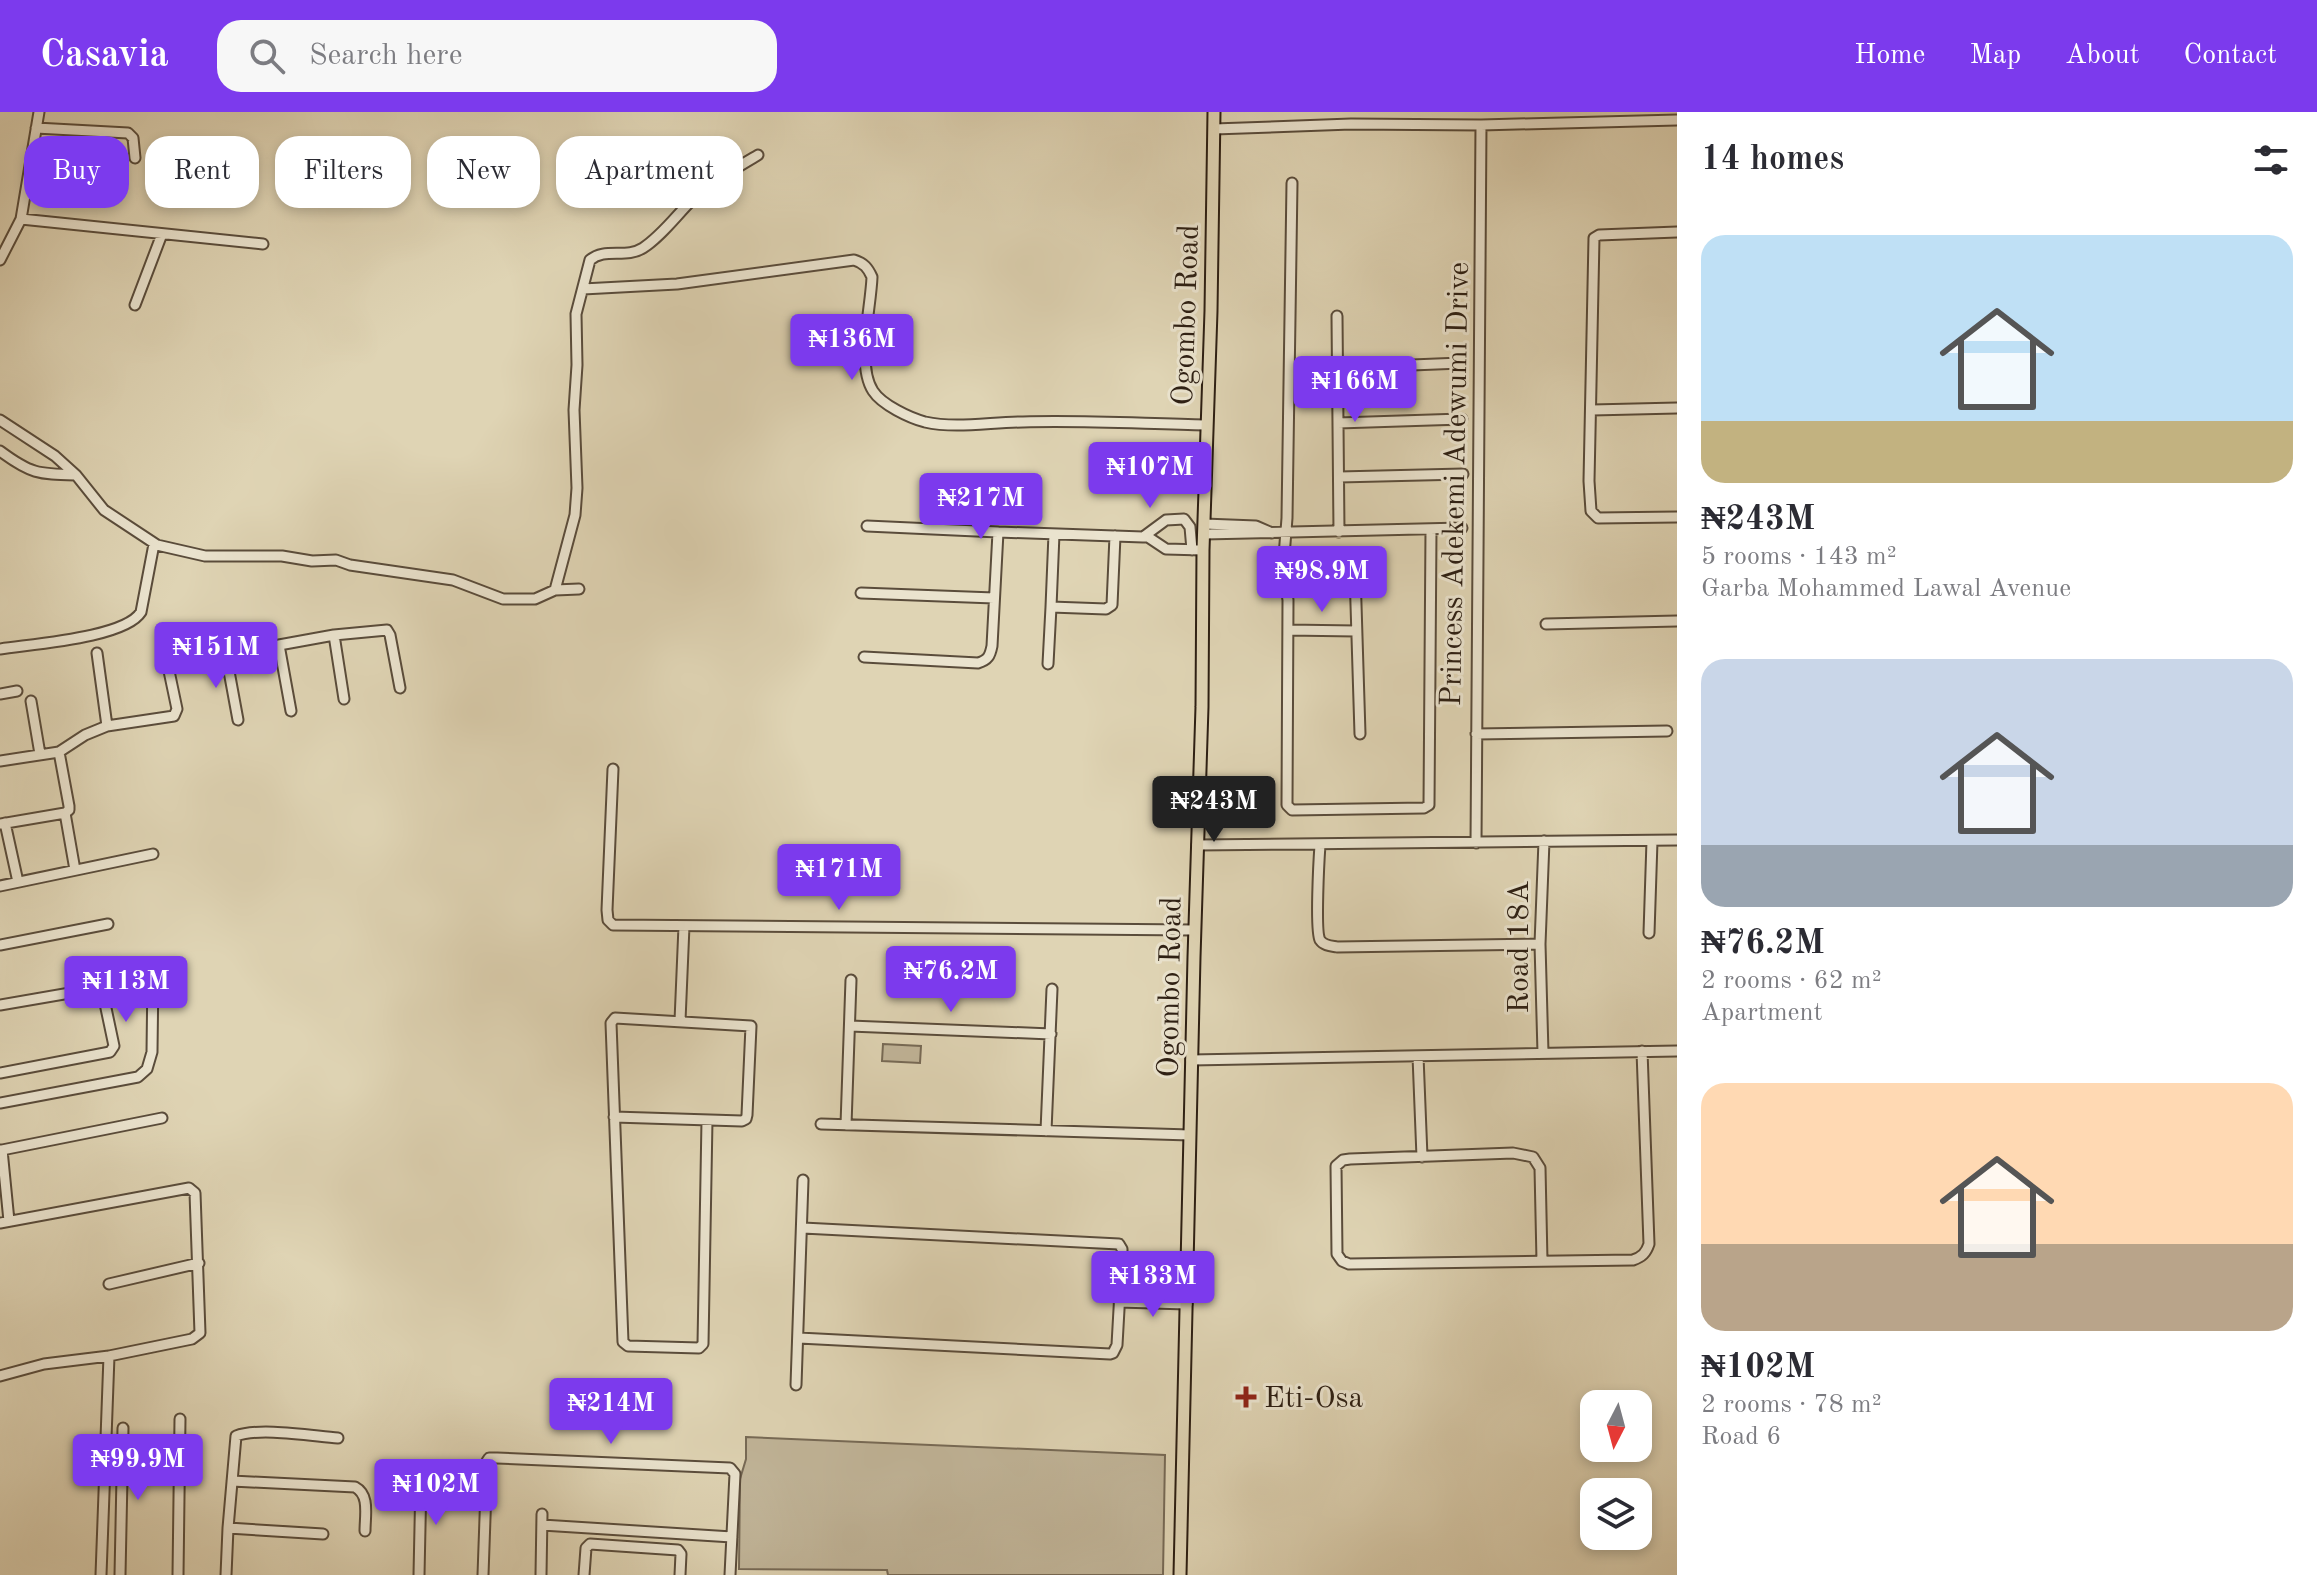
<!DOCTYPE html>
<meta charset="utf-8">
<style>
body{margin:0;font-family:"Old Standard TT",serif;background:#f7f7f7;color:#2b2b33;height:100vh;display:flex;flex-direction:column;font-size:30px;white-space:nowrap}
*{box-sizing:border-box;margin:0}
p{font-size:26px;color:#7c7c81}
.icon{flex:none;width:44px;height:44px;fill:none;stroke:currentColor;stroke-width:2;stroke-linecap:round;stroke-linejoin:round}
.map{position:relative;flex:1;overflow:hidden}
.side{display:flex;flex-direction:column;background:#fff;width:640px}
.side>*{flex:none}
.banner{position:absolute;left:24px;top:24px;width:760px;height:72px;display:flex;gap:16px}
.needle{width:52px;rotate:186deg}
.tools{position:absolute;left:1580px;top:1278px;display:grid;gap:16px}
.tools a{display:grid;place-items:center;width:72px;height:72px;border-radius:16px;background:#fff;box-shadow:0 4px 12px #0003;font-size:40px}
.price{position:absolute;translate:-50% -68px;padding:0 18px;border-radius:8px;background:#7c3aed;color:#fff;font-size:26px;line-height:52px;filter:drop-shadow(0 2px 4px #0008)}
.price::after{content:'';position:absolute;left:50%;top:48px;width:24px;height:18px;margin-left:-12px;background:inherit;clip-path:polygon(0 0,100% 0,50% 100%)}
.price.on{background:#222;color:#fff}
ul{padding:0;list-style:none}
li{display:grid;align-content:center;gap:16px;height:424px;padding:0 24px}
li span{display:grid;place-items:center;height:248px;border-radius:24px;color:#555}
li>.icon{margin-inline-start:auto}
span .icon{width:144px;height:144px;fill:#fffc;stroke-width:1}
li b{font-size:34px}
h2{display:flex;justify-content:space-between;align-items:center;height:96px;padding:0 24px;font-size:34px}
.pill{padding:0 28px;border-radius:24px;background:#fff;box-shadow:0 4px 12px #0003;font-size:28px;line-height:72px}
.pill.on{background:#7c3aed;color:#fff}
header{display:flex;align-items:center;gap:48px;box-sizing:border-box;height:112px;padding:0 40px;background:#7c3aed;color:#fff}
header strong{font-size:38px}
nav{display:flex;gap:44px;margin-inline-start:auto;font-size:28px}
.search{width:560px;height:72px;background:#f7f7f7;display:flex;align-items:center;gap:20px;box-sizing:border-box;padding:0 28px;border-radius:24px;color:#7c7c81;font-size:30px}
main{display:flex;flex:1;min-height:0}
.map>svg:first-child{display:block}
.green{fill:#c1b599;stroke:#776a56;stroke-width:2}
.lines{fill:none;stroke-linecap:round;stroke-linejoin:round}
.minor-casing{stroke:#5a4c3b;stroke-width:13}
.major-casing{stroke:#2d1f13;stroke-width:15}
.minor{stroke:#eae3ce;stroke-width:9}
.major{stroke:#dfd4b4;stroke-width:11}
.poi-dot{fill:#8f2418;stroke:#eae3ce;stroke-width:3}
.labels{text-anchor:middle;stroke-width:6;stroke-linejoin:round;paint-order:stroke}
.street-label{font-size:30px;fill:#2d1f13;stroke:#eae3ce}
.poi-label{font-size:30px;fill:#2d1f13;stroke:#eae3ce;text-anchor:start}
</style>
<header>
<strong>Casavia</strong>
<div class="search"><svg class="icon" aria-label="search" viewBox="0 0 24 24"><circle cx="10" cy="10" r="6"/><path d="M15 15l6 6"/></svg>Search here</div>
<nav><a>Home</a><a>Map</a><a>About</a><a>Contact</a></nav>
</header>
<main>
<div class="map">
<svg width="1677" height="1463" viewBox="0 0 1677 1463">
<rect width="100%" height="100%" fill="#dfd4b4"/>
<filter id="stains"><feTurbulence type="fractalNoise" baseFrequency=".0025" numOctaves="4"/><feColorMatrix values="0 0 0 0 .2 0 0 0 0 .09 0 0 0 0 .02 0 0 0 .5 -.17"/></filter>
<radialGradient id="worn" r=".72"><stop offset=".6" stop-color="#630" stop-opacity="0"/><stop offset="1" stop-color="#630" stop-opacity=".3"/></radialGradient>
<path class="green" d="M883 932 921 934 920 951 882 949Z
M746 1325 1165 1343 1163 1463H888L887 1458 739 1457 740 1367 746 1347Z"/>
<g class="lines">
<g class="minor-casing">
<path id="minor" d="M36 16 128 21 133 26 135 46
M1214 17 1351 12 1481 13 1677 8
M1292 71 1287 406 1283 457 1288 488 1287 693 1292 698 1424 696 1429 693 1431 418
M21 107 263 132
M1677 120 1599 123 1594 126 1589 369 1591 399 1598 406 1677 405
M0 148 21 107 39 0
M583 177 677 172 854 148C864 151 868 156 872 165 871 196 856 253 873 279 882 293 910 306 925 310 956 317 991 310 1023 310 1084 308 1145 312 1206 313
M135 193 162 122
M1337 204 1339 420
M1338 256 1461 251
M1592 298 1677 296
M0 308 55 344 76 363 104 398 157 433 205 444H282L312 449 336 448 350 453 453 468 503 487H535L555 478 579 477
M1338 311 1462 307
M0 339C31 362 38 362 76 363
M1339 365 1463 362
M1204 412 1256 414 1272 421
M867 414 998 420
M1054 422 1051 495 1106 497 1112 493 1115 424
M1204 422 1462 416
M1143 425 1166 408 1184 407 1190 415 1192 438
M1355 460 1360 622
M555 478 575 403 577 376 574 298 577 253 576 202 590 148C605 135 626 147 643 136 663 123 678 101 696 84 715 68 736 56 758 43
M861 481 994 486
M1546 512 1677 509
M1288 518 1356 519
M334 523 387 518 390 523 400 576
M279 533 334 523 344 587
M0 537C31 532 125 526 141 500L154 432
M97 541 107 614
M226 543 238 608
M864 545 978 551C988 548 990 544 992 534L998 420 1143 425H1148L1166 437 1203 438
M1048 552 1051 495
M0 582 17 579
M31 589 40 642
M1476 622 1667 619
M59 640 85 623 107 614 174 604 177 597 169 559 175 551 279 533 291 599
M0 649 59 640 69 694V698L65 701
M613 657 607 798 608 808 613 813 1194 818
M5 711 18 770
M0 712 65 701 75 758
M1476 731 1481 13
M1197 733 1677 728
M1320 733C1319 747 1315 819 1320 828 1324 834 1332 834 1337 835L1540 832
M0 774 153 742
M1649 821 1652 729
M0 833 108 812
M0 893 93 877 103 882 114 934 110 940 0 961
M680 909 684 814
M850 914 1051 922
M1543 941 1540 832 1544 729
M1418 944 1422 1045
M1191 948 1677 939
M0 991 138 965 147 957 152 940 153 861
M614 1005 742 1009 746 1007 747 1003 751 914 615 906 611 911 623 1230 628 1234 699 1236 703 1232 707 1008
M821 1012 1190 1023
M846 1013 851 868
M1046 1019 1052 877
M0 1038H2L9 1109
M2 1038 162 1006
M0 1111 189 1076 195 1081 200 1221 192 1227 109 1244
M1542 1149 1540 1056 1533 1045 1513 1041 1350 1047 1343 1048 1336 1054 1337 1142 1342 1149 1349 1152 1633 1148C1642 1145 1646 1141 1649 1132L1642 939
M109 1172 199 1151
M1120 1178 1186 1180
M1119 1190 1187 1192
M799 1226 1110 1242 1113 1241 1117 1233 1122 1144V1137L1119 1132 803 1116
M0 1264 44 1252 109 1244 101 1463
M796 1273 803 1068
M232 1369 355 1375C370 1383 365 1403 365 1419
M542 1413 732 1425
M228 1416 323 1422
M120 1463 123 1316
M178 1463 180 1307
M226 1463 228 1416 236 1324C259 1315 312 1324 338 1326
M419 1463 421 1367
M483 1463 487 1349 489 1346H497L730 1356 735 1362 730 1463
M541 1463 542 1402
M584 1463 586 1436 590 1432 678 1438 681 1442 680 1463"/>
</g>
<g class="major-casing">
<path id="major" d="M1180 1463 1194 845 1202 595 1203 438 1211 199 1214 0"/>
</g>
<use href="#minor" class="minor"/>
<use href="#major" class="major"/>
</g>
<path class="poi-dot" d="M1242 1273h8v8h8v8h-8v8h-8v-8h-8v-8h8z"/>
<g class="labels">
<g class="street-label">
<text transform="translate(1185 203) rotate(-88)" y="10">Ogombo Road</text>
<text transform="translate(1454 372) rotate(-89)" y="10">Princess Adekemi Adewumi Drive</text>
<text transform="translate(1518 835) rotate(-90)" y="10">Road 18A</text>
<text transform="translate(1169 875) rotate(-89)" y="10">Ogombo Road</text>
</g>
<g class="poi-label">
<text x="1264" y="1295">Eti-Osa</text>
</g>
</g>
<rect width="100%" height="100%" filter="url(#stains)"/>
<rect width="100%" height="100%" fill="url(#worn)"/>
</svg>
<div class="tools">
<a><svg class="needle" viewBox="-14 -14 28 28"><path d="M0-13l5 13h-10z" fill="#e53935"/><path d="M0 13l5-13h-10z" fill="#7c7c81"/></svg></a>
<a><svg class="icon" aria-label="layers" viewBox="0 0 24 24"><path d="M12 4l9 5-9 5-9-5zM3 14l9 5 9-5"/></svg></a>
</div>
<b class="price" style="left:852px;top:270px">₦136M</b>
<b class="price" style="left:1355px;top:312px">₦166M</b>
<b class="price" style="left:1150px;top:398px">₦107M</b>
<b class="price" style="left:981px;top:429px">₦217M</b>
<b class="price" style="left:1322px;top:502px">₦98.9M</b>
<b class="price" style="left:216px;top:578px">₦151M</b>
<b class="price on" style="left:1214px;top:732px">₦243M</b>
<b class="price" style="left:839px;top:800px">₦171M</b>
<b class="price" style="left:951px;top:902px">₦76.2M</b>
<b class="price" style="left:126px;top:912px">₦113M</b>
<b class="price" style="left:1153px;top:1207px">₦133M</b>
<b class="price" style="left:611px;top:1334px">₦214M</b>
<b class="price" style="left:138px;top:1390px">₦99.9M</b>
<b class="price" style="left:436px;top:1415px">₦102M</b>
<div class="banner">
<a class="pill on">Buy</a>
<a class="pill">Rent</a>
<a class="pill">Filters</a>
<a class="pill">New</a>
<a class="pill">Apartment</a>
</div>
</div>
<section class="side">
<h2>14 homes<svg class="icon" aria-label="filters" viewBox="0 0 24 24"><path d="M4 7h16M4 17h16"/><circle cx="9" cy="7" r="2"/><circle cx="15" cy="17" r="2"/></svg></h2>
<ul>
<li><span style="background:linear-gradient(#bfe0f5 75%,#c2b280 0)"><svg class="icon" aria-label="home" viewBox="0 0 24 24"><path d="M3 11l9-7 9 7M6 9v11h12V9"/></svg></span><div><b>₦243M</b><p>5 rooms · 143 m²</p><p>Garba Mohammed Lawal Avenue</p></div></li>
<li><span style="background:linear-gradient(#c9d6e8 75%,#9aa5b1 0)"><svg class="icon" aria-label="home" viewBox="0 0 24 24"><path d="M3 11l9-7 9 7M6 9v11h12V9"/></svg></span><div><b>₦76.2M</b><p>2 rooms · 62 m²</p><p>Apartment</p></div></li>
<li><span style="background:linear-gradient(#ffd9b3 65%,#b9a48a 0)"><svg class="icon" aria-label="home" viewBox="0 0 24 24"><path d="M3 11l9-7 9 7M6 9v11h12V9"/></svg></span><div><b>₦102M</b><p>2 rooms · 78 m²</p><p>Road 6</p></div></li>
</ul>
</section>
</main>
